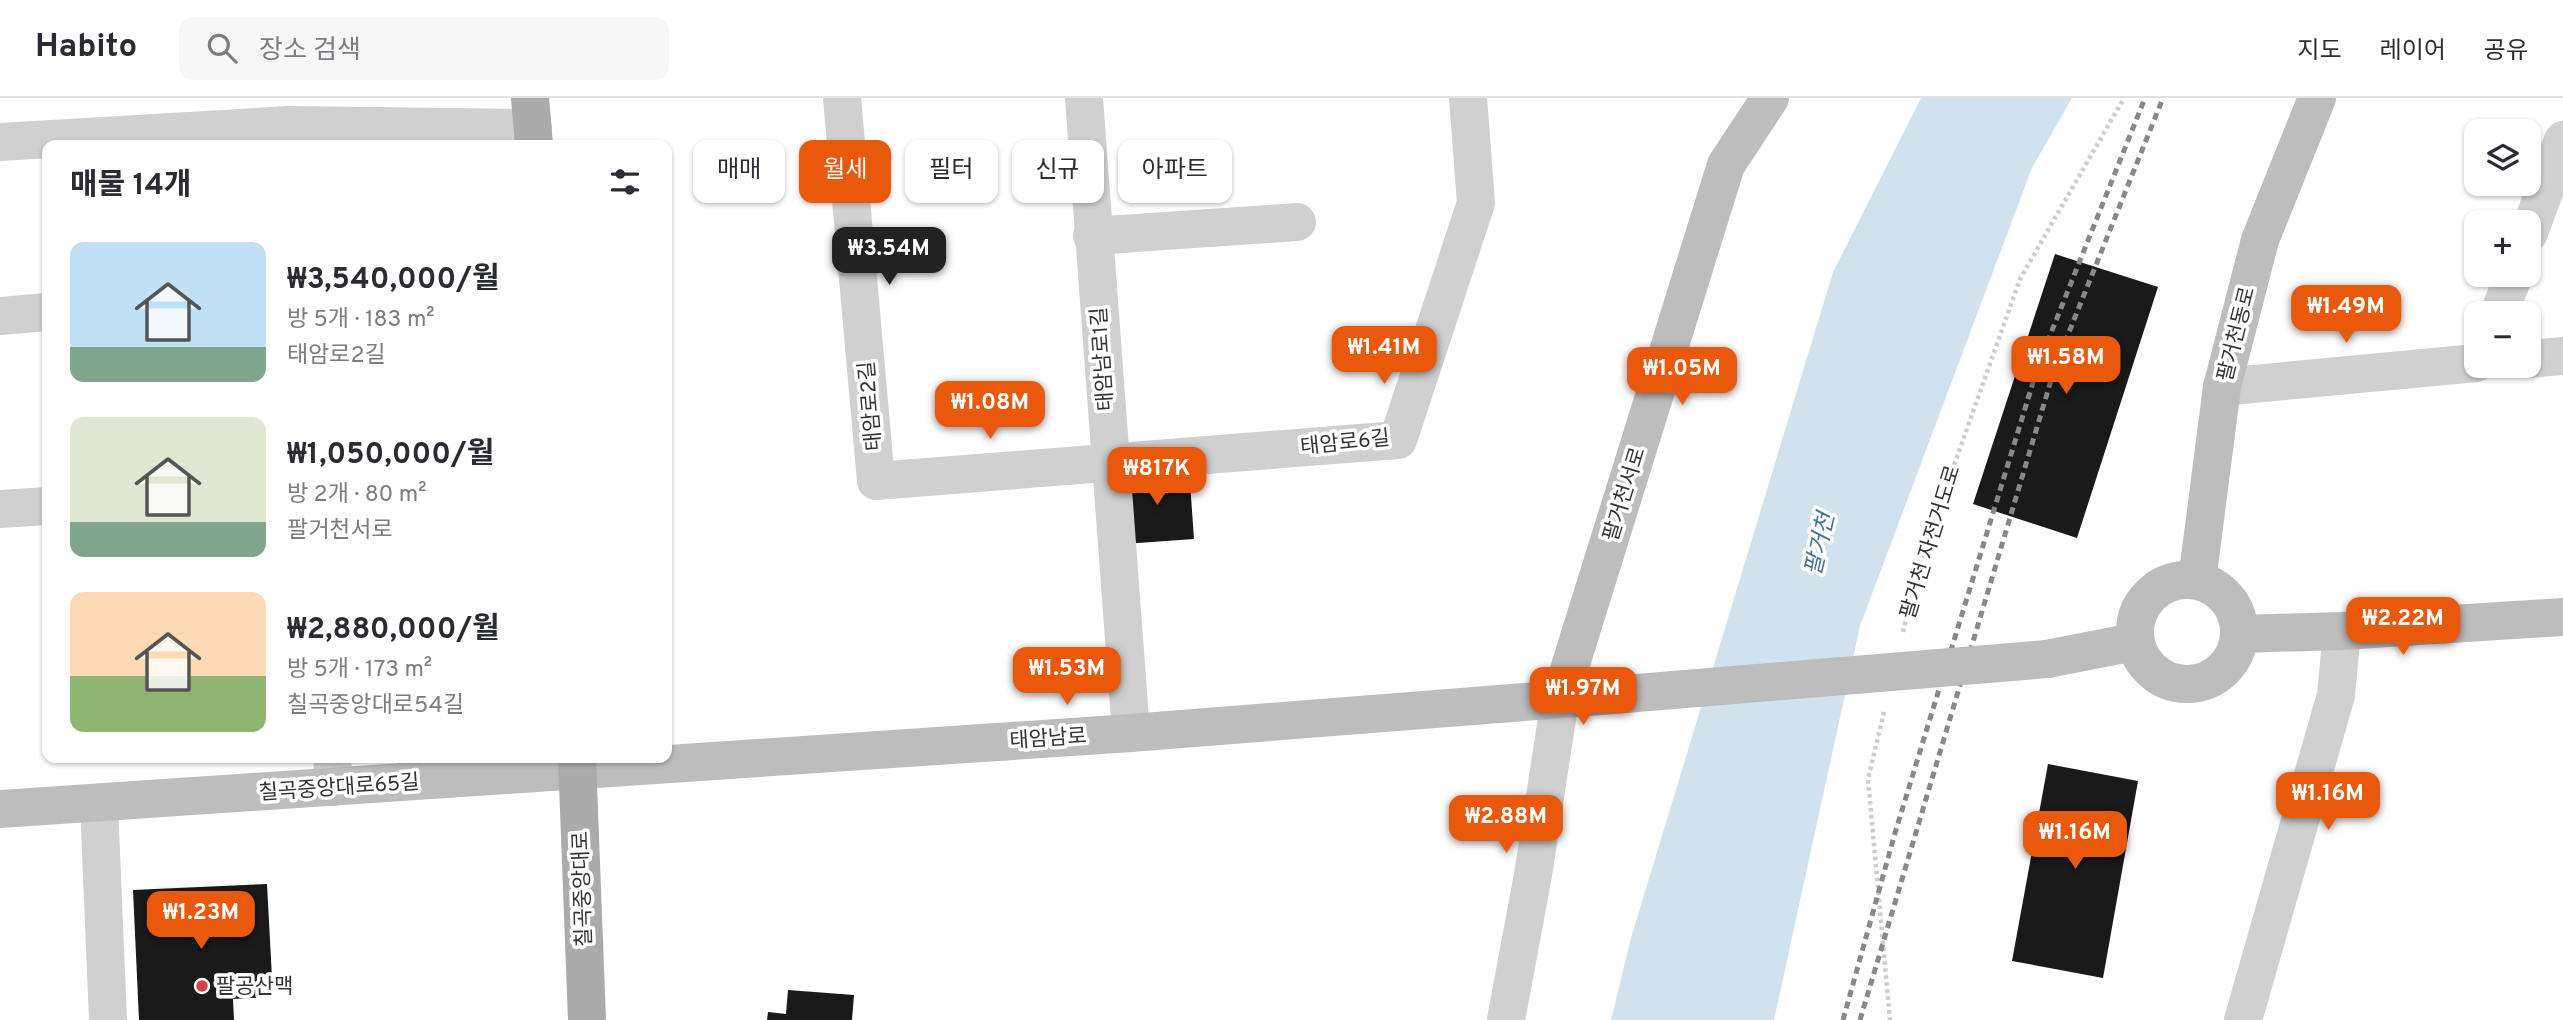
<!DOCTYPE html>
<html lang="ko">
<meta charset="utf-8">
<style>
body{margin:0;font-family:Overpass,"Noto Sans KR",sans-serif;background:#f7f7f7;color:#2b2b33;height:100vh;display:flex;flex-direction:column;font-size:26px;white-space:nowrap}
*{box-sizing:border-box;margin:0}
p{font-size:23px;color:#7c7c81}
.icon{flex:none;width:38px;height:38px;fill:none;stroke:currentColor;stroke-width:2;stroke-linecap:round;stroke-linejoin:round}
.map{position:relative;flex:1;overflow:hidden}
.panel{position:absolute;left:42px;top:42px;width:630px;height:623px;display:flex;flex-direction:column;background:#fff;border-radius:14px;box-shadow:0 2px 5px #0004}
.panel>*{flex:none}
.guide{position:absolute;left:693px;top:42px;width:665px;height:63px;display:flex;gap:14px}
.controls{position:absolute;left:2464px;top:21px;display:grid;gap:14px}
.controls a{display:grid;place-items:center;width:77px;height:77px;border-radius:14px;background:#fff;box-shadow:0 2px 5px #0004;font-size:35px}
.price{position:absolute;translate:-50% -60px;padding:0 16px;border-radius:14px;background:#ea580c;color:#fff;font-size:23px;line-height:46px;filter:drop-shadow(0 2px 4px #0008)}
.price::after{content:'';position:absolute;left:50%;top:42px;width:21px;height:16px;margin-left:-10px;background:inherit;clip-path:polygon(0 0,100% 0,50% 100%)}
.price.active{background:#222;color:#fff}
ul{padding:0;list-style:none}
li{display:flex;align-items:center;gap:21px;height:175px;padding:0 28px}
li span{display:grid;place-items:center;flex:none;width:196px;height:140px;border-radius:14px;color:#555}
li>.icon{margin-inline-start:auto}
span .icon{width:84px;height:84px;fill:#fffc;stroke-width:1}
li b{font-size:30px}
h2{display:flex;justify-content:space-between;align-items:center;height:84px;padding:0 28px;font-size:30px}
.chip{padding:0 24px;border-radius:14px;background:#fff;box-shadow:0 2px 5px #0004;font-size:24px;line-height:63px}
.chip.active{background:#ea580c;color:#fff}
header{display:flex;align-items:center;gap:42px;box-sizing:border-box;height:98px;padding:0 35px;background:#fff;border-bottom:2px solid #e1e1e2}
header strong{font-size:33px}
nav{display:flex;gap:38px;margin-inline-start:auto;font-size:24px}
.search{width:490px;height:63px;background:#f7f7f7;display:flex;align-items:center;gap:18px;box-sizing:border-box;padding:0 24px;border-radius:14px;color:#7c7c81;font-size:26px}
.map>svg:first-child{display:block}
.water{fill:#cfe2ee}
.building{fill:#1a1a1a}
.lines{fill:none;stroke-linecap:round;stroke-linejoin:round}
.path{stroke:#cdcdcd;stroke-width:4.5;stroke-dasharray:3.5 3.5;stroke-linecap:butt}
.minor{stroke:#d0d0d0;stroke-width:38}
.secondary{stroke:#bdbdbd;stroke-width:38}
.primary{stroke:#ababab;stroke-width:38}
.rail{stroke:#888;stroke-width:5;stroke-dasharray:7 5;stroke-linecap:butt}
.secondary-bridge{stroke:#bdbdbd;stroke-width:38}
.poi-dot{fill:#e63946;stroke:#fff;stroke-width:2.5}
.labels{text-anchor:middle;stroke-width:7;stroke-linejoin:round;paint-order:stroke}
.street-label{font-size:21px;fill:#333;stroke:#fff}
.poi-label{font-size:21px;fill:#333;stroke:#fff;text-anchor:start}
.water-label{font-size:23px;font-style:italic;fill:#3f7597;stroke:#fff}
</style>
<header>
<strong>Habito</strong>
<div class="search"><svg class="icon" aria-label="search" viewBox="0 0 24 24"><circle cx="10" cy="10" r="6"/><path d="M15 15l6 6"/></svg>장소 검색</div>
<nav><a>지도</a><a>레이어</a><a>공유</a></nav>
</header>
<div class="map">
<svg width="2563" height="922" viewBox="0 0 2563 922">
<rect width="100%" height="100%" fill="#fff"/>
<path class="water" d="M1921 0H2072L2032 70 1860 528 1774 922H1611L1631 840 1833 174Z"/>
<path class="building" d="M2055 156 2158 189 2077 440 1973 406Z
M1189 370 1194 441 1124 446 1120 393 1137 374Z
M2048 666 2138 683 2103 880 2012 863Z
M267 786 273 899 233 901 234 922H139L133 792Z
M788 892 854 897 852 922H767L768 914 786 916Z"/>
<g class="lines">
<path class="path" d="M1903 534 1918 469 2020 181 2124 0
M1884 614 1868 681 1890 922"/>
<path class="minor" d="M842 0 876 383 1398 342 1476 105 1468 0
M1084 0 1131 635
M0 44 289 27 533 30
M2529 135 2563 42
M1092 138 1297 124
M2499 215 2514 177
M0 218 47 214
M2529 261 2563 258
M2222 289 2476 265
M0 411 47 408
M332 660 334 689
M99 706 108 922
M1506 922 1533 777 1560 601
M2243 922 2336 597 2342 533"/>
<path class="secondary" d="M2135 534a52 52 0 1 1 104 0a52 52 0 1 1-104 0Z
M2197 483 2222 289 2260 142 2317 0
M2240 536 2342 533 2563 519
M2047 561 2134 544
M1560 601 1726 67 1770 0
M0 711 1131 635 1601 598"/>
<path class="primary" d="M530 0 534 47
M577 660 587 922"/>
<path class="rail" d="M1843 922 1895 735 2039 265 2145 0
M1860 922 2055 269 2163 0"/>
<path class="secondary-bridge" d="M1601 598 2047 561"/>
</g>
<circle class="poi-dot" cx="202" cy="888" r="7"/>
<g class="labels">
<g class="street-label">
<text transform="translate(2236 236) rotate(-76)" y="7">팔거천동로</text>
<text transform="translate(1102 261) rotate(-94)" y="7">태암남로1길</text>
<text transform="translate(870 308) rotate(-95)" y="7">태암로2길</text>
<text transform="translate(1345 344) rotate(-6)" y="7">태암로6길</text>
<text transform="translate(1624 396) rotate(-73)" y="7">팔거천서로</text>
<text transform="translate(1930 444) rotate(-73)" y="7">팔거천 자전거도로</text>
<text transform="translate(1048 640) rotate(-4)" y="7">태암남로</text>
<text transform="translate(339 689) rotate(-4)" y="7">칠곡중앙대로65길</text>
<text transform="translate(582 791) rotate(-92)" y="7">칠곡중앙대로</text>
</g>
<g class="poi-label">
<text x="216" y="895">팔공산맥</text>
</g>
<g class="water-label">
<text transform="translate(1819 446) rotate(-77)" y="8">팔거천</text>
</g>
</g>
</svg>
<div class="controls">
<a><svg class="icon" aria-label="layers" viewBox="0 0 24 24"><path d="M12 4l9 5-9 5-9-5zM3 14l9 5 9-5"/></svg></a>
<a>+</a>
<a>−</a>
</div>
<b class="price active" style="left:889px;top:189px">₩3.54M</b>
<b class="price" style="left:2346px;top:247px">₩1.49M</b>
<b class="price" style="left:1384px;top:288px">₩1.41M</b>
<b class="price" style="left:2066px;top:298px">₩1.58M</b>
<b class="price" style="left:1682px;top:309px">₩1.05M</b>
<b class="price" style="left:990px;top:343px">₩1.08M</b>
<b class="price" style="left:1157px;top:409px">₩817K</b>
<b class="price" style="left:2403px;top:559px">₩2.22M</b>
<b class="price" style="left:1067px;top:609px">₩1.53M</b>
<b class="price" style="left:1583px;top:629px">₩1.97M</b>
<b class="price" style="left:2328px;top:734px">₩1.16M</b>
<b class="price" style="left:1506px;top:757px">₩2.88M</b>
<b class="price" style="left:2075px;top:773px">₩1.16M</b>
<b class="price" style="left:201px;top:853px">₩1.23M</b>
<div class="guide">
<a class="chip">매매</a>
<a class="chip active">월세</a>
<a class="chip">필터</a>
<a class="chip">신규</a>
<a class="chip">아파트</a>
</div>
<section class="panel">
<h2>매물 14개<svg class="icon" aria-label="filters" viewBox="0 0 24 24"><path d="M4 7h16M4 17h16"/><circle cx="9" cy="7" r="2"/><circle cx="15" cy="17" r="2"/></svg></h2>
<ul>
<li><span style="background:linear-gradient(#bfe0f5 75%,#7fa58c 0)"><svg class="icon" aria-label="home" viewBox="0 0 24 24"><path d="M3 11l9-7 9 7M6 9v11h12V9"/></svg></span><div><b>₩3,540,000/월</b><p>방 5개 · 183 m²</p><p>태암로2길</p></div></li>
<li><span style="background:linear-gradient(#dfe7d0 75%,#7fa58c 0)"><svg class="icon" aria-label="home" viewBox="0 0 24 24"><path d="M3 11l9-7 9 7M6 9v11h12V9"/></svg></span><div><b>₩1,050,000/월</b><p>방 2개 · 80 m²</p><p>팔거천서로</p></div></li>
<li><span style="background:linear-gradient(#ffd9b3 60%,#8fb573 0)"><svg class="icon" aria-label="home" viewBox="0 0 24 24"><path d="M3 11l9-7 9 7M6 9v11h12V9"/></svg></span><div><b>₩2,880,000/월</b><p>방 5개 · 173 m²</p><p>칠곡중앙대로54길</p></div></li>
</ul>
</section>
</div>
